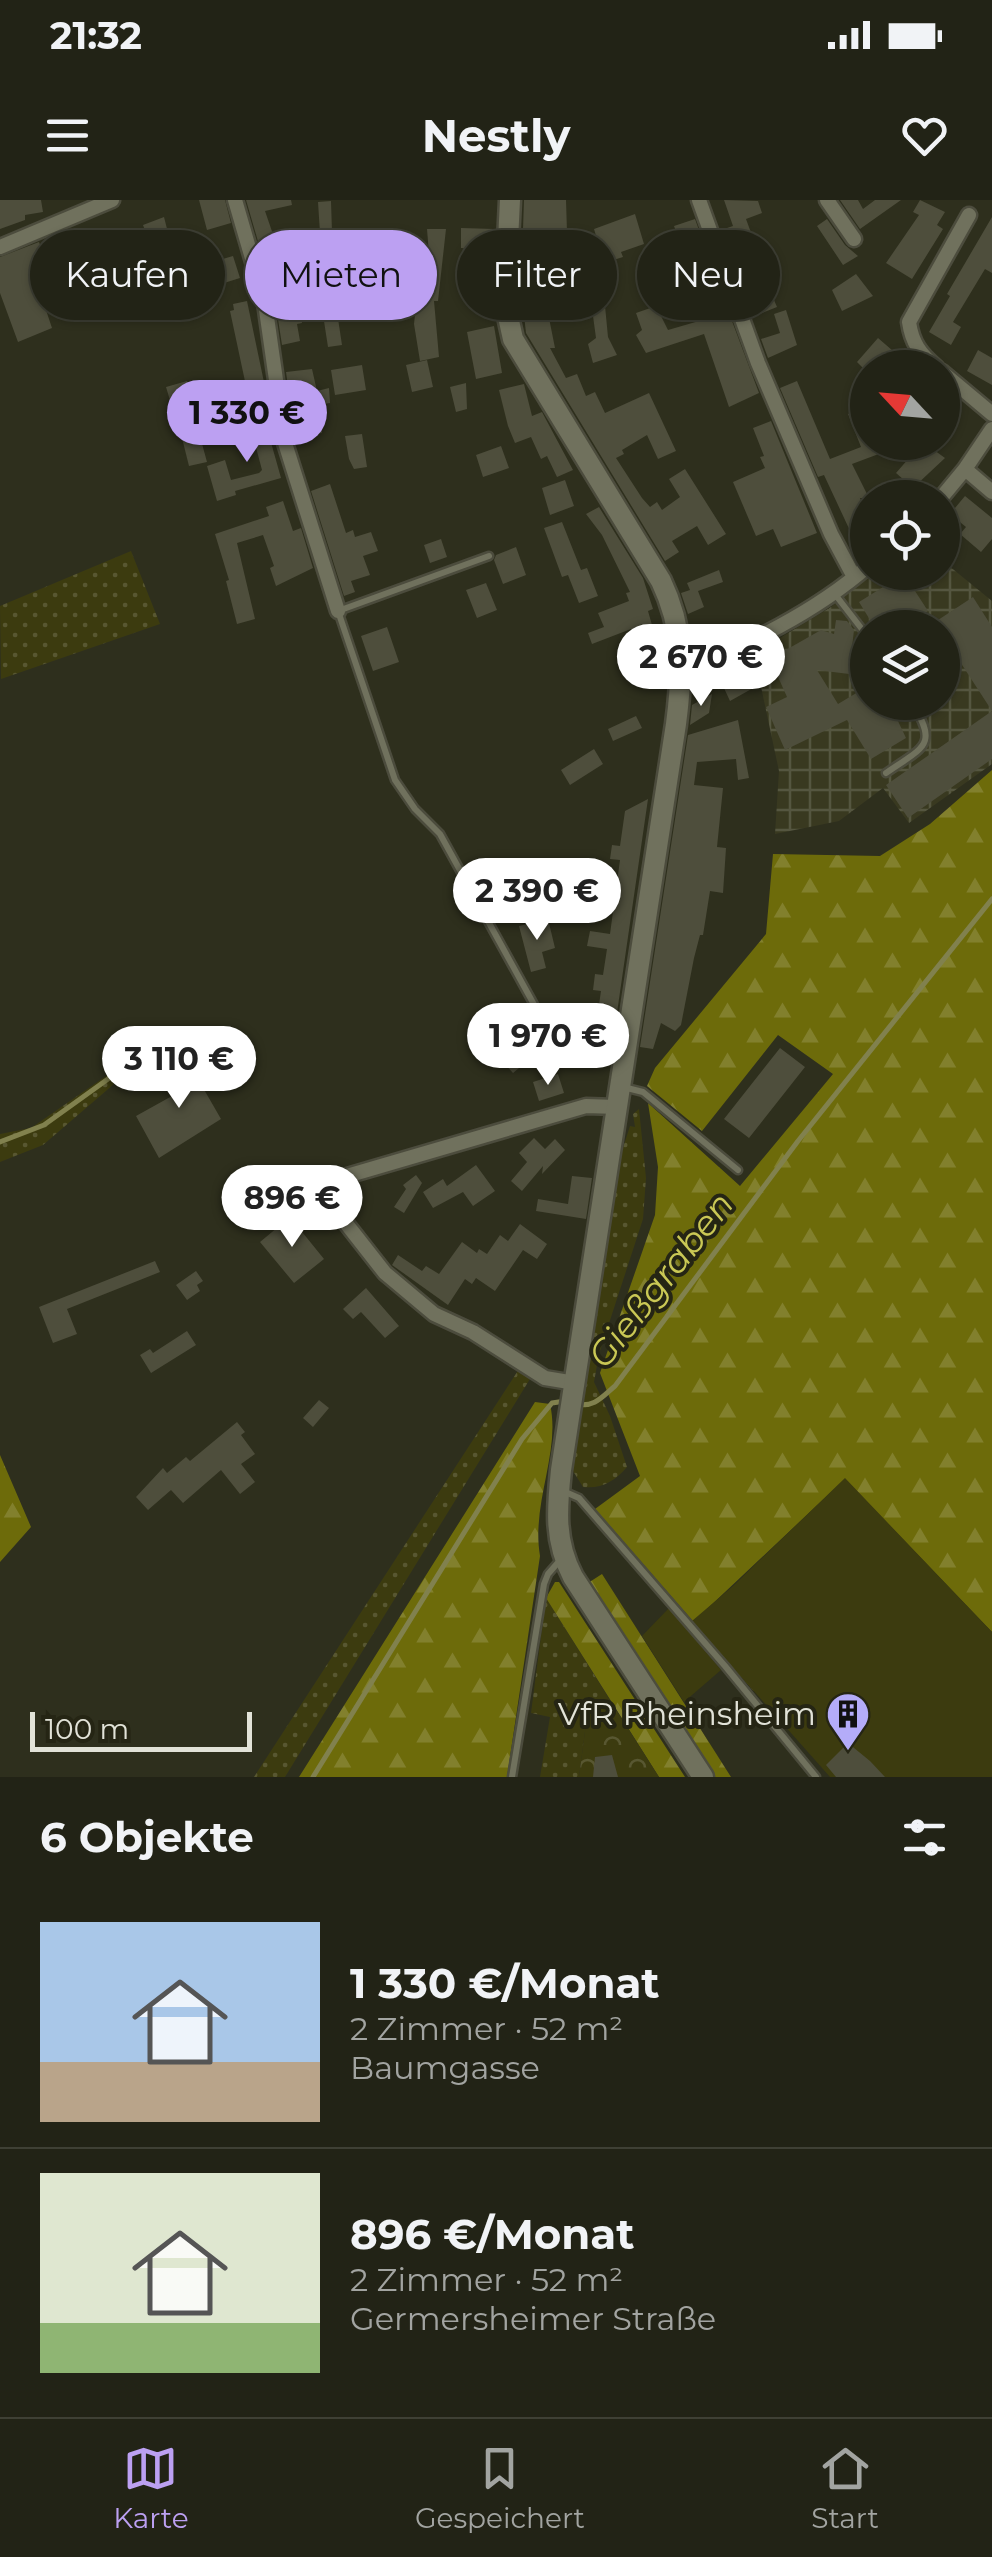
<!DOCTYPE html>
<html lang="de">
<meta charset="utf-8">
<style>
body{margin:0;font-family:Montserrat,sans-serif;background:#2a2b1f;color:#f1f3f6;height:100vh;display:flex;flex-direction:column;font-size:38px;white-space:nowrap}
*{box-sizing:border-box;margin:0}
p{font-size:32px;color:#a2a4a1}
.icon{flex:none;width:55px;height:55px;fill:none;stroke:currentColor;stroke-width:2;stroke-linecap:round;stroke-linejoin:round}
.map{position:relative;height:1577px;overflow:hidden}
.side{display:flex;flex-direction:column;background:#222316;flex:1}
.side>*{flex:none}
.guide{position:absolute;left:30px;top:30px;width:932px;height:90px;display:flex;gap:20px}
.needle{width:65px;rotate:296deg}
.controls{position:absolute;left:850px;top:150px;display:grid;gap:20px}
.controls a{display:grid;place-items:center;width:110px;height:110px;border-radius:50%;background:#222316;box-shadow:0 2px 8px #0004,0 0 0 2px #3f4035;font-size:50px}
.scale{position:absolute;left:30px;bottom:25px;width:222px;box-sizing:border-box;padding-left:10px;border:5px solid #e2e3d8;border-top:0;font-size:28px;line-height:35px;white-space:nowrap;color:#e2e3d8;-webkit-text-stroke:8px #252514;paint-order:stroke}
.price{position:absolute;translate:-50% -85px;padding:0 22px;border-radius:35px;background:#fff;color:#222;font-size:32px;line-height:65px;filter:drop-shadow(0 2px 5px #0008)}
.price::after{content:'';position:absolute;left:50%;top:60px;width:30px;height:22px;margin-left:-15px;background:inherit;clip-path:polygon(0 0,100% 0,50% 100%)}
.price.current{background:#bca0f2;color:#111}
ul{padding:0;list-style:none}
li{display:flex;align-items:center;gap:30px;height:250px;padding:0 40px}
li+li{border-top:2px solid #3f4035}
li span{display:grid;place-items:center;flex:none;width:280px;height:200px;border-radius:0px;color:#555}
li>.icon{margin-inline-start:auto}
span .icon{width:120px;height:120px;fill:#fffc;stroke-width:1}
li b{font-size:42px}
h2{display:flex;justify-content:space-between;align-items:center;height:120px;padding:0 40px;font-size:42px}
.tag{padding:0 35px;border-radius:45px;background:#222316;box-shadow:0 2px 8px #0004,0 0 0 2px #3f4035;font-size:35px;line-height:90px}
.tag.current{background:#bca0f2;color:#111}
.status{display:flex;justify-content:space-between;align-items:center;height:70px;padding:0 50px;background:#222316;direction:ltr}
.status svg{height:28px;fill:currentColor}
header{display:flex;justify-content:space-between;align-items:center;height:130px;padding:0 40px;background:#222316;font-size:45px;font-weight:700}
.menu{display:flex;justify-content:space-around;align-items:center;height:140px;border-top:2px solid #3f4035;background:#222316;font-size:28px;color:#a2a4a1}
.menu a{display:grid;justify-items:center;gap:5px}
.menu .current{color:#bca0f2}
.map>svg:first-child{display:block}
.industrial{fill:url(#industrial-grid);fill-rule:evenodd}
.grass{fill:url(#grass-dots)}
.forest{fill:url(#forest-firs)}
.park{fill:url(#park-crowns)}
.pitch{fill:#3c3b0f}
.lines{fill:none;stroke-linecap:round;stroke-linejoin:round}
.stream{stroke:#81814e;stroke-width:5}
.building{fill:#4e4e3c}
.lane-casing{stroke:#4c4c3d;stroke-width:11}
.street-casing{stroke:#4c4c3d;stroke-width:19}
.secondary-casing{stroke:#4c4c3d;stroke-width:25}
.lane{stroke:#70715d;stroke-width:6}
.street{stroke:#70715d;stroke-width:14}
.secondary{stroke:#70715d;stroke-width:20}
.labels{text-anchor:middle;stroke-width:8;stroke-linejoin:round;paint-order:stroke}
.poi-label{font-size:32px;fill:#e2e3d8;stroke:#252514;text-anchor:end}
.water-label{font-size:35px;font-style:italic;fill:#cac855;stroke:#252514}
</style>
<div class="status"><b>21:32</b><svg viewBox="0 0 49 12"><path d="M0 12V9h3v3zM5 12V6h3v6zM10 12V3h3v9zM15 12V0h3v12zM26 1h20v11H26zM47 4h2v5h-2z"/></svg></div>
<header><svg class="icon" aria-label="menu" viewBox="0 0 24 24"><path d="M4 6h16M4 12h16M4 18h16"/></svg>Nestly<svg class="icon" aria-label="heart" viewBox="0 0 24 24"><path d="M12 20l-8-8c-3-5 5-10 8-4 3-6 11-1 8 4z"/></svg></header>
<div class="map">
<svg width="992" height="1577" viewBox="0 0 992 1577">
<defs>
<pattern id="industrial-grid" width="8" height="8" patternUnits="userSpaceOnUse" patternTransform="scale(2.5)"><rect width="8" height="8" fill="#393920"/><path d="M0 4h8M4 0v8" fill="none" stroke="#555640"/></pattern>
<pattern id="grass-dots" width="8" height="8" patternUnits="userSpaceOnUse" patternTransform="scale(2.5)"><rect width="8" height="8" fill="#3c3b0f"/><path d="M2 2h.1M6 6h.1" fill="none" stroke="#585731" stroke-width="1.8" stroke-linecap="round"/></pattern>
<pattern id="forest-firs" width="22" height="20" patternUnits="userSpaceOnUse" patternTransform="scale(2.5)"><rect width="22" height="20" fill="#6d6b0a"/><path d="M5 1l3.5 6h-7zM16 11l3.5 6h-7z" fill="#82802d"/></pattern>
<pattern id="park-crowns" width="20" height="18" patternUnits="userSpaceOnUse" patternTransform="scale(2.5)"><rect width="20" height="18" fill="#3c3b0f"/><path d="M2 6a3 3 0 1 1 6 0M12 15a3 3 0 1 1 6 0" fill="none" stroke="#585731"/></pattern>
</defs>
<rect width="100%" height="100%" fill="#2e2f1d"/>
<path class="industrial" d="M943 361 992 401V564L909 623 883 588 839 621 775 634 779 571 754 454 831 407 873 373 942 372ZM868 428H942V502H868Z"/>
<path class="grass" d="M131 351 160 424 1 479 0 406Z
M109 874 114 884 43 945 0 962V934L31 928Z
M639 909 646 978 643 1019 599 1154 594 1182 610 1216 627 1267C615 1281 602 1289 583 1287L573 1271 621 954 630 926 635 927 633 914Z
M521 1166 533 1174 285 1577H254Z
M546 1398 613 1505 586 1524 579 1577H540L550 1517 531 1513Z"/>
<path class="forest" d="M992 570V1432L845 1279 707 1409 754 1491 595 1309 640 1276 600 1173 655 1015 658 967 648 903 740 986 833 874 778 835 702 931 647 886 655 868 766 734 773 654 880 656 930 624Z
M535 1202 550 1204C561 1252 531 1303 540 1356L507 1577H299Z
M0 1255 31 1327 0 1362Z
M602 1374 731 1577H713L588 1383Z
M555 1382H559L685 1577H659L546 1398Z"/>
<path class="park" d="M613 1505 659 1577H579L586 1524Z"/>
<path class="pitch" d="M845 1278 992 1432V1577H830L692 1421 733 1386Z
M669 1408 721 1470 684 1502 642 1436Z"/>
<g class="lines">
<path class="stream" d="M0 942 44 925 147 851
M576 1204C594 1208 602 1197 615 1186L798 941 992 699
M313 1577 522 1239 552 1203 565 1201"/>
</g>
<path class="building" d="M0 0H41L43 12 25 15V20L0 29Z
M199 0H225L231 23 207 30Z
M246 0H291L292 5 265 11 301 116 302 123 297 124 300 141 282 145 275 100Z
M524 0H566L567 32 557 33V38L542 39 543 80 521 87Z
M724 0 758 1 762 13 746 19 757 49 753 50 777 107 752 117 721 30 733 26Z
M840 0H858L863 9 875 0H901L860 29Z
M920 0 945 12 937 25 943 29 912 79 886 63 919 15 913 12Z
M331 1 332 32 354 31V50L348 51 350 84 374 81 378 106 337 112 342 145 328 147 319 89 329 88 327 52 300 53V34L320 33 318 2Z
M635 14 644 44 621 52 623 57 604 63 594 29Z
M164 17 178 72 233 56 240 78 224 83 223 78 199 85 200 90 178 96 173 77 154 83 147 58 154 56 143 25Z
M992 17V73L985 69 953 122 961 127 951 145 929 132 950 96 947 94Z
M695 19 712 66 695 72 685 42 680 43 674 26Z
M827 19 845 45 858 56 843 65 817 26Z
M461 28 495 29 491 100H468L469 78H474L475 49 461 48Z
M427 29H446L438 101H434L439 157 420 161 414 124 420 67H430Z
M71 37 82 61 36 80 52 128 18 142 0 93V57L39 42 42 50Z
M111 42 120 60 88 75 80 57Z
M856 74 873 96 842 111 832 90Z
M603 85 608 137 617 155 593 163 588 144 596 138 593 116 549 118 555 148H550L566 178 577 174 586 196 595 192 605 213 649 193 676 251 658 259 647 235 622 250 624 254 616 258 642 298 650 307 657 302 662 310 680 297 669 279 685 269 726 334 708 345 697 326 672 341 679 352 665 361 526 133 521 88 543 87 548 105 584 102 582 86Z
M720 89 759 193 729 207 704 134 646 153 636 135 642 130 636 113 656 106 668 130 699 121 691 98Z
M247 101 269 206 246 212 242 187 246 186 230 111 234 110 233 104Z
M786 110 797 145 768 158 761 139 780 133 774 114Z
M494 126 502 173 476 179 467 132Z
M878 138 900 157 892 168H863L857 162Z
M978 150 992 158V185L967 171Z
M427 160 433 187 412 192 406 165Z
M362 165 366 190 335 195 331 170Z
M312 169 317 191 329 188 330 203 318 205 322 233 295 237 286 172Z
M187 181 193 201 172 207 166 187Z
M797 181 830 259 861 247 848 214 868 206V242H880L884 252 852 264 869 298H860L868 318V329L852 335 824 275 818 277 780 188Z
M466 183 467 209 456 212 450 187Z
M524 184 532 216 542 212 573 270 557 277 547 256 541 259 531 237 515 243 508 226 499 190Z
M265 221 281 278 235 291 236 295 217 301 207 266 225 260 231 280 259 273 262 270 254 240 244 243 240 229Z
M771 221 817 333 781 347 773 329 756 336 733 282 765 268 760 257 764 256 753 228Z
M198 229 207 262 189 266 181 234Z
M362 234 367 267 354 269 349 259 345 236Z
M923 242 945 258 913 288 896 273Z
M501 246 509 268 483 277 476 255Z
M565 280 574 306 550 315 542 288Z
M330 284 346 333 353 330 355 337 371 332 378 351 363 356 370 375 351 381 355 392 344 396 311 291Z
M965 296 992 318V339L981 352 960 334 966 327 950 314Z
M283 301 293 331 301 328 313 368 276 386 270 368 274 366 263 335 237 343 255 419 237 424 226 381 229 380 215 334 269 316 266 307Z
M599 307 643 378 653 409 648 411 658 446 638 452 631 429 592 444 588 433 604 427 598 413 629 401 626 393 630 392 602 335 586 314Z
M562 322 581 370 587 368 598 396 579 403 568 375 562 377 544 328Z
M441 339 447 357 430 363 424 345Z
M516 347 526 375 503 384 494 360 496 355Z
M719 370 723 382 698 391 704 407 688 414 681 393 690 390 687 383Z
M904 374 928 411 902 428H875L859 402Z
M486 383 497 410 477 418 466 390Z
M973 397 992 427V559L908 618 886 585 992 511 942 434V428L935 422Z
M836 420 847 421 854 430 849 474 817 470 838 504 868 486V502H889L906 538 871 559 847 520 785 550 766 507 787 497 770 459 821 430 834 434Z
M387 427 399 462 373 471 361 436Z
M752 472 755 487 730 501 724 488Z
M712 494 709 513 690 525 692 505Z
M636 516 642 528 613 541 608 529Z
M738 520 749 578 738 580 736 559 697 562 694 585 723 588 717 647 726 648 723 693 710 691 703 735H700L694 758 681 825 675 831 661 823 653 849 640 847 688 535Z
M594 549 603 564 570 585 561 570Z
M648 599 610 861 561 853 559 845 580 834 582 823H586L587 817 597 818 601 791 593 790 595 774 603 775 607 749 587 746 590 731 610 734 620 660 610 659 612 645 620 646 625 611Z
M548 719 555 748 542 752 546 768 531 772 519 726Z
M528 843 537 853 513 873 504 863Z
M780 848 805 867 749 938 724 919Z
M187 860 221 919 159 958 136 916 172 896 160 876Z
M558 874 564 893 539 901 533 882Z
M534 938 545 949 555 939 565 950 542 974 543 966 522 991 511 981 527 962 519 953Z
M476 965 495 991 473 1006 463 992 433 1008 423 992 443 979 447 986Z
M416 975 422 983 404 1013 394 1007 406 989 403 985Z
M572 976 592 978 586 1019 536 1011 538 999 568 1004Z
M290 1017 324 1059 294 1083 260 1042Z
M520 1024 547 1044 537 1059 523 1050 495 1091 476 1078 472 1084 465 1079 448 1105 392 1065 398 1055 422 1071 426 1066 439 1074 462 1042 477 1053 479 1049 487 1054 500 1035 508 1041Z
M155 1061 160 1072 67 1109 77 1134 53 1143 39 1107Z
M196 1071 203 1081 197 1085 200 1091 187 1100 176 1085Z
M366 1088 399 1126 385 1138 361 1112 353 1119 343 1109Z
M187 1131 196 1145 151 1173 140 1155 150 1149 153 1153Z
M319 1200 329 1208 313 1227 303 1218Z
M237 1222 245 1232 241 1235 255 1254 241 1264 255 1282 240 1294 221 1270 183 1303 171 1290 148 1310 136 1297 163 1268 167 1273 186 1257 190 1261Z
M848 1543 870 1561 885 1577H836L826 1565Z
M612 1555 618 1577H593L595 1557Z"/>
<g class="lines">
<g class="lane-casing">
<path id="lane" d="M219 229 266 213 279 212
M489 356 338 411 395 580 415 609 440 634 548 830
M834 393 868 437
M886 573C923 547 940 546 911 502
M623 887 643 892 738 970
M563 1291 579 1298 725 1466 816 1577
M512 1577 544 1384 548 1374 562 1358"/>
</g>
<g class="street-casing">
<path id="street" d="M235 0 265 103 285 243 338 411
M699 0 758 163 831 334 854 377
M827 0 854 39
M0 47 112 0
M937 168C920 154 912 143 909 122L969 15
M942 172 992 214
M965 269 992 292
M941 298 965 269 992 229
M683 472C749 443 813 414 868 366
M575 1183 545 1178 473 1132 434 1114 385 1073 316 985 586 906 617 907"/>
</g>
<g class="secondary-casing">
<path id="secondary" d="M510 0 505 103 513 139 661 381C684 429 683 471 676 524L561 1270C557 1309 554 1341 573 1377L703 1577"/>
</g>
<use href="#lane" class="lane"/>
<use href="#street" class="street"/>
<use href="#secondary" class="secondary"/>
</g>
<defs>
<g id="building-pin" transform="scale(2.25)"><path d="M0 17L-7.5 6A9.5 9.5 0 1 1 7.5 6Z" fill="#b4acf9" stroke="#252514"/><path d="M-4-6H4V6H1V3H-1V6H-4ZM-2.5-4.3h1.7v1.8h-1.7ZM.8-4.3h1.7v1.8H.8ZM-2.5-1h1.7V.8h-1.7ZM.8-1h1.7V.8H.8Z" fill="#111"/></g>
</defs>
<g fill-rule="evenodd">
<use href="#building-pin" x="848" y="1514"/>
</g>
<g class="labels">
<g class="poi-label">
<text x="816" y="1525">VfR Rheinsheim</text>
</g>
<g class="water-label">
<text transform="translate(661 1080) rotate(-52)" y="12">Gießgraben</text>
</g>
</g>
</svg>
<div class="controls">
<a><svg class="needle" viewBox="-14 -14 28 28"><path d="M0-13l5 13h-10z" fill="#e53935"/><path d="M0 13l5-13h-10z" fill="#a2a4a1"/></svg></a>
<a><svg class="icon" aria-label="locate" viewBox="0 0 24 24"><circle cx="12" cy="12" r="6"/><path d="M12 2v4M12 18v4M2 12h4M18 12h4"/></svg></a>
<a><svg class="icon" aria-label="layers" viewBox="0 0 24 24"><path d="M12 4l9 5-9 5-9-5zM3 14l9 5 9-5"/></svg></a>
</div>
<div class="scale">100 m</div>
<b class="price current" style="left:247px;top:265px">1 330 €</b>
<b class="price" style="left:701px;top:509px">2 670 €</b>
<b class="price" style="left:537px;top:743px">2 390 €</b>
<b class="price" style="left:548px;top:888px">1 970 €</b>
<b class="price" style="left:179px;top:911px">3 110 €</b>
<b class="price" style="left:292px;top:1050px">896 €</b>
<div class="guide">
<a class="tag">Kaufen</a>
<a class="tag current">Mieten</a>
<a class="tag">Filter</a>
<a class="tag">Neu</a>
</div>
</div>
<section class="side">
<h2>6 Objekte<svg class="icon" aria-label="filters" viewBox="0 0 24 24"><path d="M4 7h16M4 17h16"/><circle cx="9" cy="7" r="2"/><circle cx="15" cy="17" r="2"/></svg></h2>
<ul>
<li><span style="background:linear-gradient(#a9c7e8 70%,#b9a48a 0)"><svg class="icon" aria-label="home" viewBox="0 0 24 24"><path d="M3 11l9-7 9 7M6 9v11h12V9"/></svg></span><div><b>1 330 €/Monat</b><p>2 Zimmer · 52 m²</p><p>Baumgasse</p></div></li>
<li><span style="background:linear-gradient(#dfe7d0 75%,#8fb573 0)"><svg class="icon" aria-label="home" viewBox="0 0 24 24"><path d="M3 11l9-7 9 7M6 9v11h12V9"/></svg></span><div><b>896 €/Monat</b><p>2 Zimmer · 52 m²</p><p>Germersheimer Straße</p></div></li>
</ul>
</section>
<nav class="menu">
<a class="current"><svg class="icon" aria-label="map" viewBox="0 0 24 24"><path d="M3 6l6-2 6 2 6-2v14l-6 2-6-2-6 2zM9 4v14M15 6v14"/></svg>Karte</a>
<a><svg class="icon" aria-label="saved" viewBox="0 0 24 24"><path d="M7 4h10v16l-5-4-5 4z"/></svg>Gespeichert</a>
<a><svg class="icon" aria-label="home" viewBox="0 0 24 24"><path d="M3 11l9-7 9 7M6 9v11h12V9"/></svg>Start</a>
</nav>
